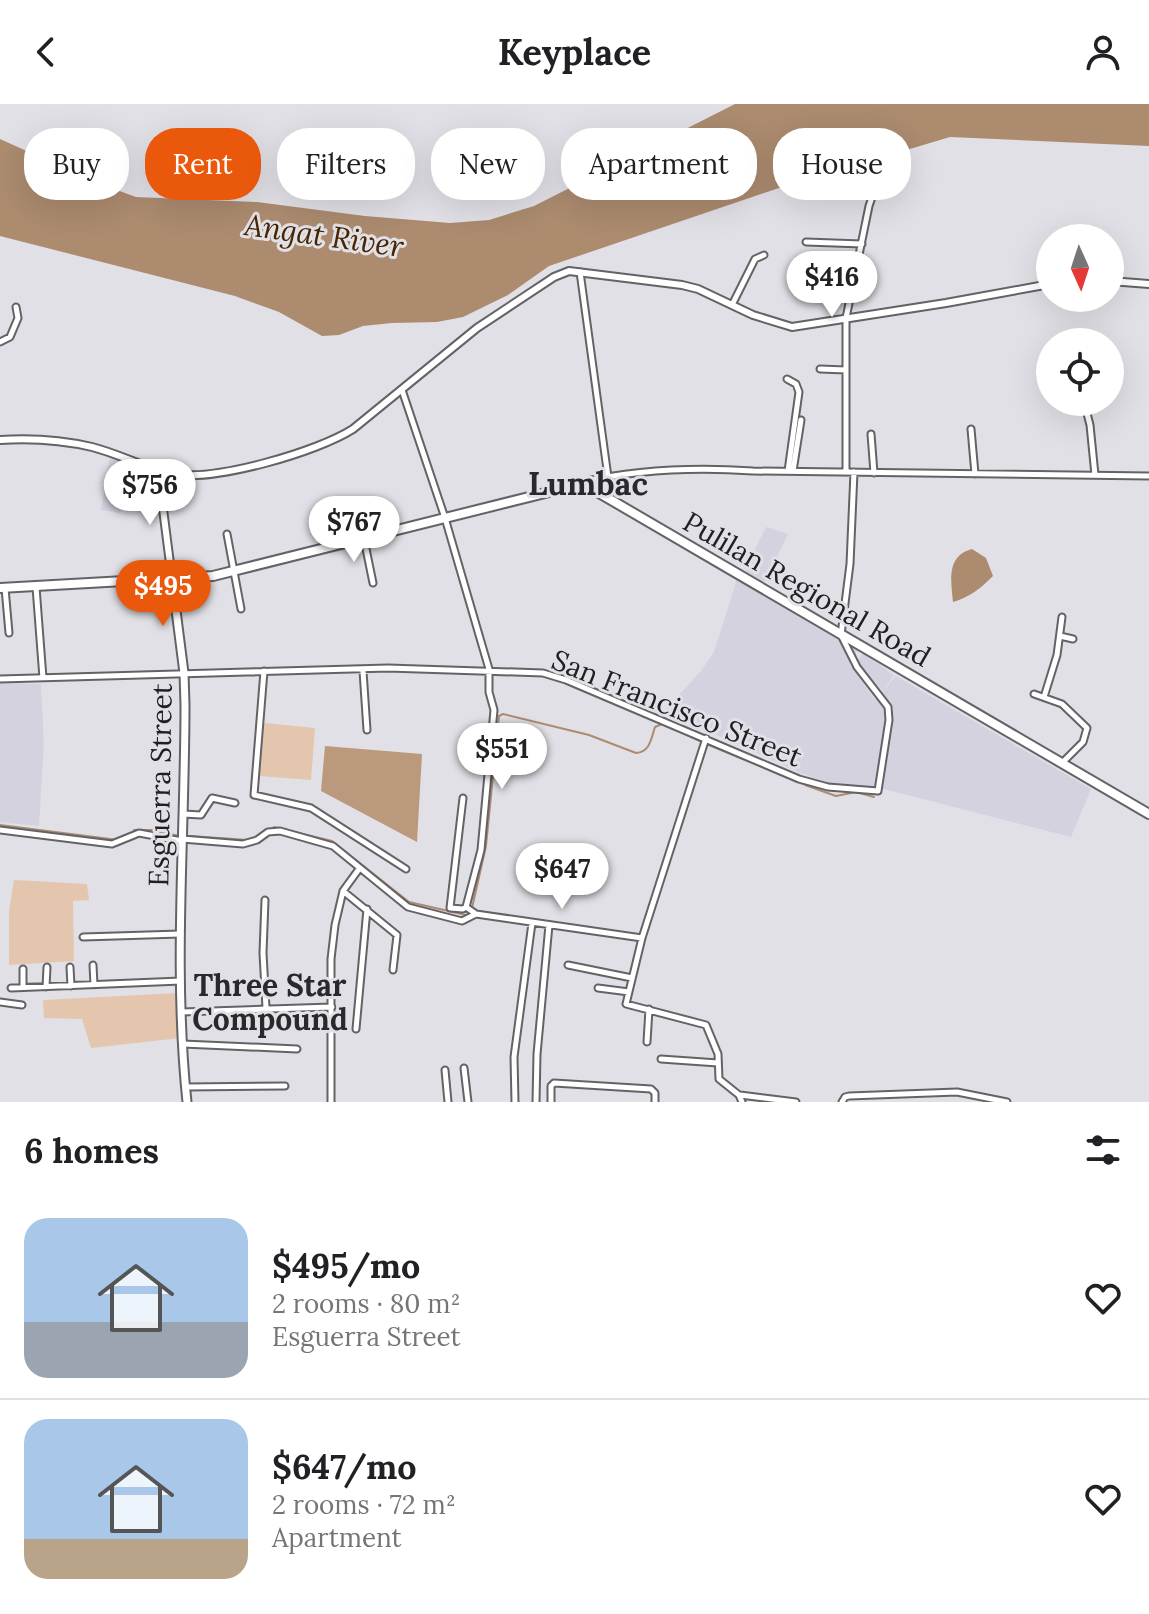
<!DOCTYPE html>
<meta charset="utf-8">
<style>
body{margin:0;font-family:Lora,serif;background:#f2f2f2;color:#202124;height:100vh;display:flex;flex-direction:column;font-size:30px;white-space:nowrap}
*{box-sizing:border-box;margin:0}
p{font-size:26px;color:#757577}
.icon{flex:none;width:44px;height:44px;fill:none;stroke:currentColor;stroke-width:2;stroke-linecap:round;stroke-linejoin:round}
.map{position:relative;height:998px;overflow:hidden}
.sheet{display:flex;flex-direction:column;background:#fff;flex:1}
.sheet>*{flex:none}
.hud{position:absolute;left:24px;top:24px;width:1102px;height:72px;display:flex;gap:16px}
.needle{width:52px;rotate:177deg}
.buttons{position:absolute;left:1036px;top:120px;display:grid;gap:16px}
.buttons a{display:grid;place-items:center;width:88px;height:88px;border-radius:50%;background:#fff;box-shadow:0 8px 32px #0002;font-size:40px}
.price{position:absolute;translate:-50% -68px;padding:0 18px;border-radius:28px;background:#fff;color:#222;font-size:26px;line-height:52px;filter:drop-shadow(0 2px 4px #0008)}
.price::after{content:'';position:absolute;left:50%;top:48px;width:24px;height:18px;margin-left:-12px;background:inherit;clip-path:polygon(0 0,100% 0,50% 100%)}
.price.on{background:#ea580c;color:#fff}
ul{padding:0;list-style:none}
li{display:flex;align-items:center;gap:24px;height:200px;padding:0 24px}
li+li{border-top:2px solid #e0e0e0}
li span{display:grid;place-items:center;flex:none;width:224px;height:160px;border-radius:24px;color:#555}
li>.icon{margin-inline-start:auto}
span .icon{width:96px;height:96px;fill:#fffc;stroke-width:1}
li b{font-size:34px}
h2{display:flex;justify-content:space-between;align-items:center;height:96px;padding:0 24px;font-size:34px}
.tag{padding:0 28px;border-radius:32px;background:#fff;box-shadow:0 8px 32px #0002;font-size:28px;line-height:72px}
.tag.on{background:#ea580c;color:#fff}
header{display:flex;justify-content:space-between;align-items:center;height:104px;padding:0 24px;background:#fff;font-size:36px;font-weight:700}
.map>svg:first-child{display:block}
.built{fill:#d4d2df}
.green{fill:#e3c6ad}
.forest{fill:#bb997d}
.water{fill:#ac8b6f}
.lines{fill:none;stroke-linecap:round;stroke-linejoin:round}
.stream{stroke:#ac8b6f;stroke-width:2}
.minor-casing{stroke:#636267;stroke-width:9}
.tertiary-casing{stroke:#636267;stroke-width:10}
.secondary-casing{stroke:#636267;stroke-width:11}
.primary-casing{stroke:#636267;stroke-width:12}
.minor{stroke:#fff;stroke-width:5}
.tertiary{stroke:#fff;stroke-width:6}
.secondary{stroke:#fff;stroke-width:7}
.primary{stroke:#fff;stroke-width:8}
.labels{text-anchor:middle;stroke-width:6;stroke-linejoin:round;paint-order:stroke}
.street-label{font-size:28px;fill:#202022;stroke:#e1e0e6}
.water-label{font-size:30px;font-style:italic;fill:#472501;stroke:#e1e0e6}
.neighbourhood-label{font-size:30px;font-weight:bold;fill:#29292d;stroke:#e1e0e6}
.quarter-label{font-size:32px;font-weight:bold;fill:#29292d;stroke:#e1e0e6}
</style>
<header><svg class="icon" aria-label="back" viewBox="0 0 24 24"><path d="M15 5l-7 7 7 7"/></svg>Keyplace<svg class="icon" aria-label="person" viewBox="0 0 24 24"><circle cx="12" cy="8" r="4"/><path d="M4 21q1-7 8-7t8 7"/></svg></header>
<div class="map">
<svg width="1149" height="998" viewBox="0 0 1149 998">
<rect width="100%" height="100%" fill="#e1e0e6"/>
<path class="built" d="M110 354 127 360 120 409 101 406Z
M337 404 345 431 320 438 312 411Z
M766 423 788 430 765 478 745 466Z
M737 475 857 547 849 559 875 596 883 587 856 559 863 549 894 571 883 587 896 572 1091 685 1071 733 884 685 831 680 798 668 664 607 701 567 714 548Z
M0 579 41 580 44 641 39 722 0 718Z"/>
<path class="green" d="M264 619 315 624 311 676 259 672Z
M14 776 87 780 89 796 73 797 74 857 9 861V808Z
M177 889 180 934 91 944 82 915 44 914 43 896Z"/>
<path class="forest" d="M325 642 422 650 417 738 321 687Z"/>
<path class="water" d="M735 0H1149V42L950 33 779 84 549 162 508 191 463 213 437 218 392 219 363 222 339 231 322 232 279 208 235 192 0 132V35L95 78 136 93 257 98 365 112 450 119 489 116 534 102Z
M972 445 986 454 993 472C981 484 970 493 953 498 951 477 946 452 972 445Z"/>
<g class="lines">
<path class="stream" d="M679 627 700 637
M709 641 784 672
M787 673 794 676
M796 677 803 680
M805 681 836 692 856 688 874 693
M0 721 118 736
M274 723 332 737 409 798 466 811 471 809
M134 726H153L179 732
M190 732 248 736
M472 804 486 742 499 612 503 610 589 631 636 649C650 648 651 635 655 623L662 620"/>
<g class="minor-casing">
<path id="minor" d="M806 138 862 140
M580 168 608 373
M732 201 755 155 764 151
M0 238 10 233 18 214 16 203
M820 265 846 266
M787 275 796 280 799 288 788 367
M402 286 445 414 477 524 489 565V588L494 606 481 746 466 803
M1084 298 1090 321 1095 371
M971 325 975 370
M871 330 874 369
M793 367 801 316
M846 368V214L869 102 879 73
M577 381 582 378C639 365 694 363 753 367L1149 372
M227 430 241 505
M364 435 373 479
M36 483 43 574
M5 484 9 529
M1060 532 1073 535
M264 567 254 691 311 704 406 765
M363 567 367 626
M0 575 388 564 543 569 566 576 799 675 828 683 878 687 889 616 888 603 857 563 841 531 850 460 854 368
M1034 590 1062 600 1087 624 1083 638 1063 658
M1044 593 1057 551 1062 513
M706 634 642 834 626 900 706 921 718 950 719 975 739 991 742 998
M463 694 450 804 463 805 466 803 476 810 642 834
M183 710 201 711 212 694 235 699
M0 726 112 740 139 729 182 737
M182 735 243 740 257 736 268 728 280 727 333 742 408 803 462 817 476 810
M343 787 397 831 393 866
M265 796 263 849 266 904
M83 833 180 830
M93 861 94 881
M568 861 632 874
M70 863 71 882
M23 865V883
M46 883 47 863
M11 884 181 877
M598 884 629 888
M0 898 22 901
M182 908 332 903
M356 925 367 805
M647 938 649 905
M183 940 297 945
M661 955 718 959
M464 964 468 998
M445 966 448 998
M186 983 285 982
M740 991 796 998
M331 998V855L335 821 343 787 359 765
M515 998 514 953 532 819
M536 998 537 950 549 821
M551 998V982L554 979 651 985 655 989V998
M842 998 845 993 849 992 957 988 1007 998"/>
</g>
<g class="tertiary-casing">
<path id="tertiary" d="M1110 177 1149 180
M0 336C30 334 62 336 92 343 120 350 146 365 175 370 216 377 317 348 353 325L477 224 554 173 569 167 682 181 698 185 753 211 792 223 946 199 1050 180
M158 366 172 475"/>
</g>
<g class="secondary-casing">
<path id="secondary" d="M172 475 184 569 185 601C185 733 173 866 187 998"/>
</g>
<g class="primary-casing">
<path id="primary" d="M0 484 213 472 577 381 594 386 1149 710"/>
</g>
<use href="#minor" class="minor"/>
<use href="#tertiary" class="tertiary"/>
<use href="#secondary" class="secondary"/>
<use href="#primary" class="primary"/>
</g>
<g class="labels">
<g class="street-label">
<text transform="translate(807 485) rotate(30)" y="10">Pulilan Regional Road</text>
<text transform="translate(677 604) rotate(22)" y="10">San Francisco Street</text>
<text transform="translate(160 681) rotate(-89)" y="10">Esguerra Street</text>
</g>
<g class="water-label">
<text transform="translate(324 132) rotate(8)" y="10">Angat River</text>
</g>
<g class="neighbourhood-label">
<text x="270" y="892">Three Star<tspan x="270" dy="34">Compound</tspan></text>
</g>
<g class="quarter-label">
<text x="588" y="391">Lumbac</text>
</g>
</g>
</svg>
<div class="buttons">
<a><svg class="needle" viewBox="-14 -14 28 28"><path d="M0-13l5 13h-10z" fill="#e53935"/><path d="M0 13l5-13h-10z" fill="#757577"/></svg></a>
<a><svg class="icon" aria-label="locate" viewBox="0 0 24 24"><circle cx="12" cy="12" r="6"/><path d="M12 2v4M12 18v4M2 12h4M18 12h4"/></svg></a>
</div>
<b class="price" style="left:832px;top:215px">$416</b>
<b class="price" style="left:150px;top:423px">$756</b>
<b class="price" style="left:354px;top:460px">$767</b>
<b class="price on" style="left:163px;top:524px">$495</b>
<b class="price" style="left:502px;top:687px">$551</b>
<b class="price" style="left:562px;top:807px">$647</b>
<div class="hud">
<a class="tag">Buy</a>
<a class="tag on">Rent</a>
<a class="tag">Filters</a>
<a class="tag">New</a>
<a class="tag">Apartment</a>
<a class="tag">House</a>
</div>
</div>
<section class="sheet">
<h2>6 homes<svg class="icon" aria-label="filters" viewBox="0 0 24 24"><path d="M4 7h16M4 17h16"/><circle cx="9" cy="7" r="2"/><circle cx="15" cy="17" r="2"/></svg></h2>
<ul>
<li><span style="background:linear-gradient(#a9c7e8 65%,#9aa5b1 0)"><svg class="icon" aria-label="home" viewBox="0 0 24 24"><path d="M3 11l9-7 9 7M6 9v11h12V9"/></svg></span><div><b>$495/mo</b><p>2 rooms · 80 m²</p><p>Esguerra Street</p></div><svg class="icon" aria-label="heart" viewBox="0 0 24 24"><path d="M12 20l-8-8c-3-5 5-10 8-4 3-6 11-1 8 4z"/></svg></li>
<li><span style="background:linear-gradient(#a9c7e8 75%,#b9a48a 0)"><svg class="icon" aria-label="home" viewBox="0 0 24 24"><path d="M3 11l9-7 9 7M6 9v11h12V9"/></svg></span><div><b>$647/mo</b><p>2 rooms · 72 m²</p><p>Apartment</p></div><svg class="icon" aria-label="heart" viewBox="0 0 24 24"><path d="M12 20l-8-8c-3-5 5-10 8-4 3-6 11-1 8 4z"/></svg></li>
</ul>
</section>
